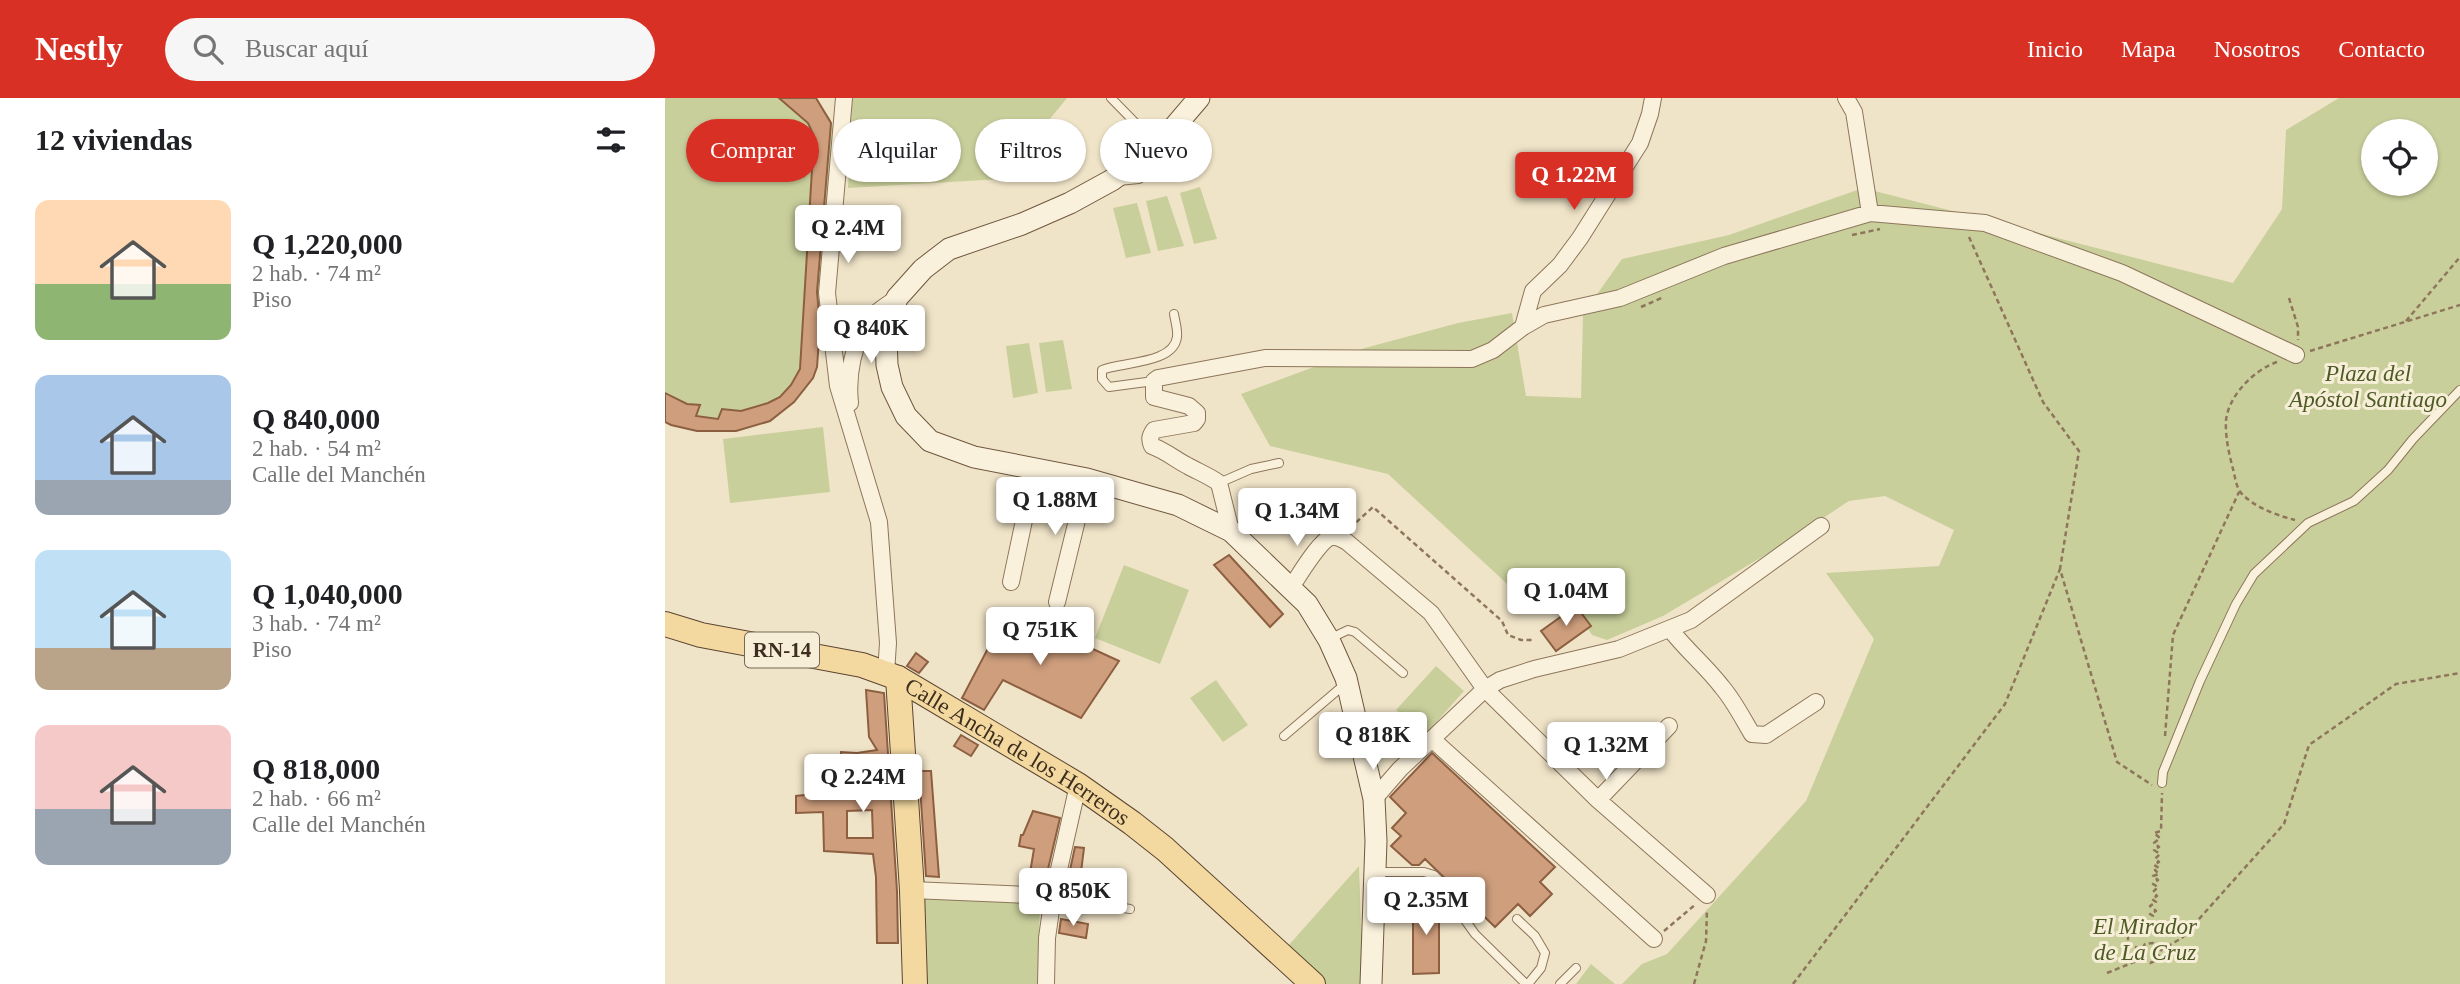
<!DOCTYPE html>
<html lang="es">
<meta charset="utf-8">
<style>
body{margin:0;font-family:"Times New Roman",serif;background:#f6f6f6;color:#202124;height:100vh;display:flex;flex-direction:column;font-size:26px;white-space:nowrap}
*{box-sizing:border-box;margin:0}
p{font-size:23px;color:#757577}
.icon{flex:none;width:38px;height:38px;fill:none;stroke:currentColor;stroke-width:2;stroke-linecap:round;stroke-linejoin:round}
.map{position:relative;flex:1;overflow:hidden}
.sheet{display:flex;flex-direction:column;background:#fff;width:665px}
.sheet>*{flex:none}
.top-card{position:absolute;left:21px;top:21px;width:665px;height:63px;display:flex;gap:14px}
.controls{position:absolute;left:1696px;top:21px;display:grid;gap:14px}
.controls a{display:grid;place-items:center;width:77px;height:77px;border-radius:50%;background:#fff;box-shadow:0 2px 5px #0004;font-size:35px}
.price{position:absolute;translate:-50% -60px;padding:0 16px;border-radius:7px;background:#fff;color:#222;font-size:23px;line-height:46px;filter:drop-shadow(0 2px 4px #0008)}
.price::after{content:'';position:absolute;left:50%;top:42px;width:21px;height:16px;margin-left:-10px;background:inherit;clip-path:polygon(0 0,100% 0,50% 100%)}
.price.on{background:#d93025;color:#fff}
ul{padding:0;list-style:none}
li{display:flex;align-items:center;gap:21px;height:175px;padding:0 35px}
li span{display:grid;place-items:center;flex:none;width:196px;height:140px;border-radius:14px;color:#555}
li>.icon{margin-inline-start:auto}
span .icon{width:84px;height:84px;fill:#fffc;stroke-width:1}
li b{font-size:30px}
h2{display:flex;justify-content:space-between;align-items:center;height:84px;padding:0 35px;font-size:30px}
.chip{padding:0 24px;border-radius:32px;background:#fff;box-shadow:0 2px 5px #0004;font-size:24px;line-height:63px}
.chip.on{background:#d93025;color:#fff}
header{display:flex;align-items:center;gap:42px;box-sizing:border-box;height:98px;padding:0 35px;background:#d93025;color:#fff}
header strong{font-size:33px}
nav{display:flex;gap:38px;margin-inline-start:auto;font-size:24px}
.search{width:490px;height:63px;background:#f6f6f6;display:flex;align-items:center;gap:18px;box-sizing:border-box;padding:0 24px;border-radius:38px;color:#757577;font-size:26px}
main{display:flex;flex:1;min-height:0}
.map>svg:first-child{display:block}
.green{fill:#c9cf9b;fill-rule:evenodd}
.building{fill:#cf9f7d;stroke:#8d5f41;stroke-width:2;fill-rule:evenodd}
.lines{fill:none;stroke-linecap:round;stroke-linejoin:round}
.lane-casing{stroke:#8d765c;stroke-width:10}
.street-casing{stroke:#8d765c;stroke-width:18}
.secondary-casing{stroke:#6f573f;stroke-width:23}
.primary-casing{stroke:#5b4430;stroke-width:26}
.path{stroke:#8d765c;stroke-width:2.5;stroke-dasharray:5 3.5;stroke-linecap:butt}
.lane{stroke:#faf1dc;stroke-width:8}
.street{stroke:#faf1dc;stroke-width:16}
.secondary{stroke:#faf1dc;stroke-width:21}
.primary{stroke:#f3d9a0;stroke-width:24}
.labels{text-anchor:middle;stroke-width:6;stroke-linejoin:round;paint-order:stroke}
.shield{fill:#f7eed8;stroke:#756857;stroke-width:2}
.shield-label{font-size:21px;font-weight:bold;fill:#3d2e20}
.park-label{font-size:23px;font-style:italic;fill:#4d5a26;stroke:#f7eed8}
.street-label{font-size:23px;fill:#3d2e20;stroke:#f7eed8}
</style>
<header>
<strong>Nestly</strong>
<div class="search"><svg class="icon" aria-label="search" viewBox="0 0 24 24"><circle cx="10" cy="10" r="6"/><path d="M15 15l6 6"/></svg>Buscar aquí</div>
<nav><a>Inicio</a><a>Mapa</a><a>Nosotros</a><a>Contacto</a></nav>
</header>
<main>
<section class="sheet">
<h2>12 viviendas<svg class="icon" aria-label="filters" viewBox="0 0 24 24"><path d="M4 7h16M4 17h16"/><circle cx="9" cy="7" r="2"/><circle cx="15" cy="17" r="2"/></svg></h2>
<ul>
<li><span style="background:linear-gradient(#ffd9b3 60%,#8fb573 0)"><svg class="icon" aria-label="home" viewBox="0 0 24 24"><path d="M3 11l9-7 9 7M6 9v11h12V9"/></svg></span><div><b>Q 1,220,000</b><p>2 hab. · 74 m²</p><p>Piso</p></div></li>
<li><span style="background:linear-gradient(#a9c7e8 75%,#9aa5b1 0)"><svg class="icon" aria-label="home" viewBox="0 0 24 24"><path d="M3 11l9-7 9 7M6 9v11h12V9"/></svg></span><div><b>Q 840,000</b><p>2 hab. · 54 m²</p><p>Calle del Manchén</p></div></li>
<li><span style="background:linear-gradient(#bfe0f5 70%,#b9a48a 0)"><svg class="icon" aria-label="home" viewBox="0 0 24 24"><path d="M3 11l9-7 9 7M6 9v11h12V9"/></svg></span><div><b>Q 1,040,000</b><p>3 hab. · 74 m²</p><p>Piso</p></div></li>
<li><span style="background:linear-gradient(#f6c9c9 60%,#9aa5b1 0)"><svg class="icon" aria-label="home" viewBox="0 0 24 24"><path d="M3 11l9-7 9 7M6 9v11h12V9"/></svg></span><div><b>Q 818,000</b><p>2 hab. · 66 m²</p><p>Calle del Manchén</p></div></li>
</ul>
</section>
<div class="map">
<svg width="1795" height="886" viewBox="0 0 1795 886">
<rect width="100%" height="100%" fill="#f0e4c8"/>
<path class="green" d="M0 0H151L165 20 169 34 152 269 148 280 105 323 71 333H32L0 324Z
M187 0H402L336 81 183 90Z
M1674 0H1795V886H957L977 866 1002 856 1141 703 1209 541 1161 475 1274 468 1289 432 1220 398 1184 403 1122 444 998 518 942 542 927 537 908 508 889 500 865 507 723 376 605 348 576 296 700 250 793 225 847 215 861 298 916 300 918 216 957 161 1064 137 1198 90 1568 185 1617 111 1621 32ZM1708 33H1760V86H1708Z
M535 89 552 141 529 146 515 95Z
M502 98 519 148 493 153 481 103Z
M472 105 486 155 461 160 448 110Z
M398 242 407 291 381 294 374 245Z
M364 245 373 295 348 300 341 248Z
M158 329 165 394 65 405 58 341Z
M459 467 524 492 495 566 430 540Z
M771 568 799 593 760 637 731 612Z
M551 582 583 627 558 644 525 600Z
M694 768 698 886H660L623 848Z
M253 798 375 805 373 886H256Z
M926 866 950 886H911Z"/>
<path class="building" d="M114 0H151L166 25 152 194 155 227 152 269 148 280 129 304 105 323 71 333H32L6 327 0 324V295L22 306 35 307 31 318 53 321 57 311 76 313 103 305 115 299 126 287 135 271 149 38 143 25Z
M564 457 618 516 605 529 549 467Z
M911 508 926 528 891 553 876 533Z
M343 512 454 563 416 620 338 582 319 612 297 600Z
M251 555 263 564 254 575 242 568Z
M201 592 219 595 232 793 233 845H212L211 779 208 756 159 753 158 714 131 715V698L149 696 148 678 176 676V654L192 655 212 652 204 639ZM207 712 208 740H182V713Z
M296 637 313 647 306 658 289 648Z
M767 655 890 769 875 784 887 796 865 818 853 806 830 829 760 761 754 767H747L726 748 736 738 727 730 741 715 725 699Z
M254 673H266L274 779 261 778Z
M368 713 395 720 380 784 364 781 369 751 354 748 356 737H358Z
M410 749 419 750 416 774 405 772Z
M748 802H774V875L748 876Z
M396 821 423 826 421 840 394 835Z"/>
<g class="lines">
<g class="lane-casing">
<path id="lane" d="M446 0 493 48
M453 83 474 81 510 57
M489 283 444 289 437 281V272C456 264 509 266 512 239 513 232 510 223 509 216
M554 385 586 371 614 365
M666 540 683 532 690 534 738 575
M619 638 680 586
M1497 685 1498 674 1535 583 1571 506 1589 476 1643 425 1689 403 1723 372 1748 341 1795 292
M710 774H759L769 777 780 788 790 808 810 836 861 886
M710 793H764L780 788
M388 798 465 811
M852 821 870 838 880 855 876 870 863 886
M895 886 911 870"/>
</g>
<g class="street-casing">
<path id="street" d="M179 0 162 195 173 288 214 424 223 545 221 575
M1181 0 1189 14 1205 115
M858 229 868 193 895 167 915 140 975 45 985 16 988 0
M185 305C182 276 188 244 206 220 213 212 224 206 232 200
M566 433 554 385C544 378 534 374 523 368 511 362 501 353 487 348 484 341 485 338 489 332L529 325 532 321V315L524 308 489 299V283L493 280 600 260 807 261 828 252 858 229 879 217 955 200 1059 158 1205 115 1320 125 1457 175 1631 257
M346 484 370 370
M626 489C634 478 654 443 666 439 672 438 677 441 682 444L766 515 820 591 933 702 1042 797
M392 504 422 381
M1005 531C1021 552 1041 568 1057 589 1069 603 1078 621 1087 636L1101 637 1151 604
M768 642 989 841
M709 701 735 671 820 591 835 582 869 571 954 551 1026 522 1156 428
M933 702 1004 628
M247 792 388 798
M381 886 382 840 388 798 413 687"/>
</g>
<g class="secondary-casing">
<path id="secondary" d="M534 0 493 48 447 82 405 105 357 126 284 151 258 171 232 200 221 239 222 267 227 289 241 318 265 343 309 359 422 381 513 407 566 433 642 506 664 542 681 580 709 701 711 743 706 886"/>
</g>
<g class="primary-casing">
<g id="primary">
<path id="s1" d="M0 526 36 537 197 567 233 580 413 687 467 725 500 751 648 886"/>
<path d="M233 580 247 792 250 886"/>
</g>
</g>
<path class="path" d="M1187 137 1215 131
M1304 139 1378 304 1414 353 1395 471
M1624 200 1633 229V242
M976 209 999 199
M1741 223 1795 159
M1645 253 1795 207
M1612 264C1589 272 1564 297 1561 322 1560 338 1564 356 1568 371 1570 378 1571 390 1577 396 1591 410 1611 417 1630 422
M685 430 708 409 837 523 843 537 856 542H869
M1500 638 1508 537 1574 394
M1487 827 1488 818 1485 816 1491 813 1485 808 1491 804 1487 801 1492 798 1488 794 1493 789 1488 786 1493 782 1488 778 1494 776 1490 772 1494 770 1489 767 1494 764 1490 761 1495 756 1489 752 1494 749 1489 745 1495 740 1489 735 1496 733 1497 695
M999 833 1031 806
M1477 851 1479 860 1485 865 1492 862 1496 852 1517 840 1619 726 1644 647 1731 586 1795 575
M1495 851 1488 845 1480 846 1477 851 1463 847V826L1509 828 1521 836
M1442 875 1479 860
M1029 886 1041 843 1042 811
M1128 886 1340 606 1395 471 1452 664 1487 687"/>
<use href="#lane" class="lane"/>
<use href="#street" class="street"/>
<use href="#secondary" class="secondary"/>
<use href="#primary" class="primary"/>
</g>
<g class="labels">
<rect class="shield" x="80" y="534.5" width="74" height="35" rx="5"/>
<g class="shield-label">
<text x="117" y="559">RN-14</text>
</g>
<g class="park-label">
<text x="1703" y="283">Plaza del<tspan x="1703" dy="26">Apóstol Santiago</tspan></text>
<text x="1480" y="836">El Mirador<tspan x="1480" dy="26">de La Cruz</tspan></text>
</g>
<g class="street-label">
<text dy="8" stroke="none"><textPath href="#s1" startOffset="380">Calle Ancha de los Herreros</textPath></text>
</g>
</g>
</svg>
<div class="controls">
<a><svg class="icon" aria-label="locate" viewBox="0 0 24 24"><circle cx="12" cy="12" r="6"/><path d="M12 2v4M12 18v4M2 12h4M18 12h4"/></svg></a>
</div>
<b class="price on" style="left:909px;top:114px">Q 1.22M</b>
<b class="price" style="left:183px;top:167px">Q 2.4M</b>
<b class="price" style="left:206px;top:267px">Q 840K</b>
<b class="price" style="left:390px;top:439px">Q 1.88M</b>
<b class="price" style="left:632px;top:450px">Q 1.34M</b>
<b class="price" style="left:901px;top:530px">Q 1.04M</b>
<b class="price" style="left:375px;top:569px">Q 751K</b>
<b class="price" style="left:708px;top:674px">Q 818K</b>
<b class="price" style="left:941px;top:684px">Q 1.32M</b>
<b class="price" style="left:198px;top:716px">Q 2.24M</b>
<b class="price" style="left:408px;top:830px">Q 850K</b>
<b class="price" style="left:761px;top:839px">Q 2.35M</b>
<div class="top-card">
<a class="chip on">Comprar</a>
<a class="chip">Alquilar</a>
<a class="chip">Filtros</a>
<a class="chip">Nuevo</a>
</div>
</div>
</main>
